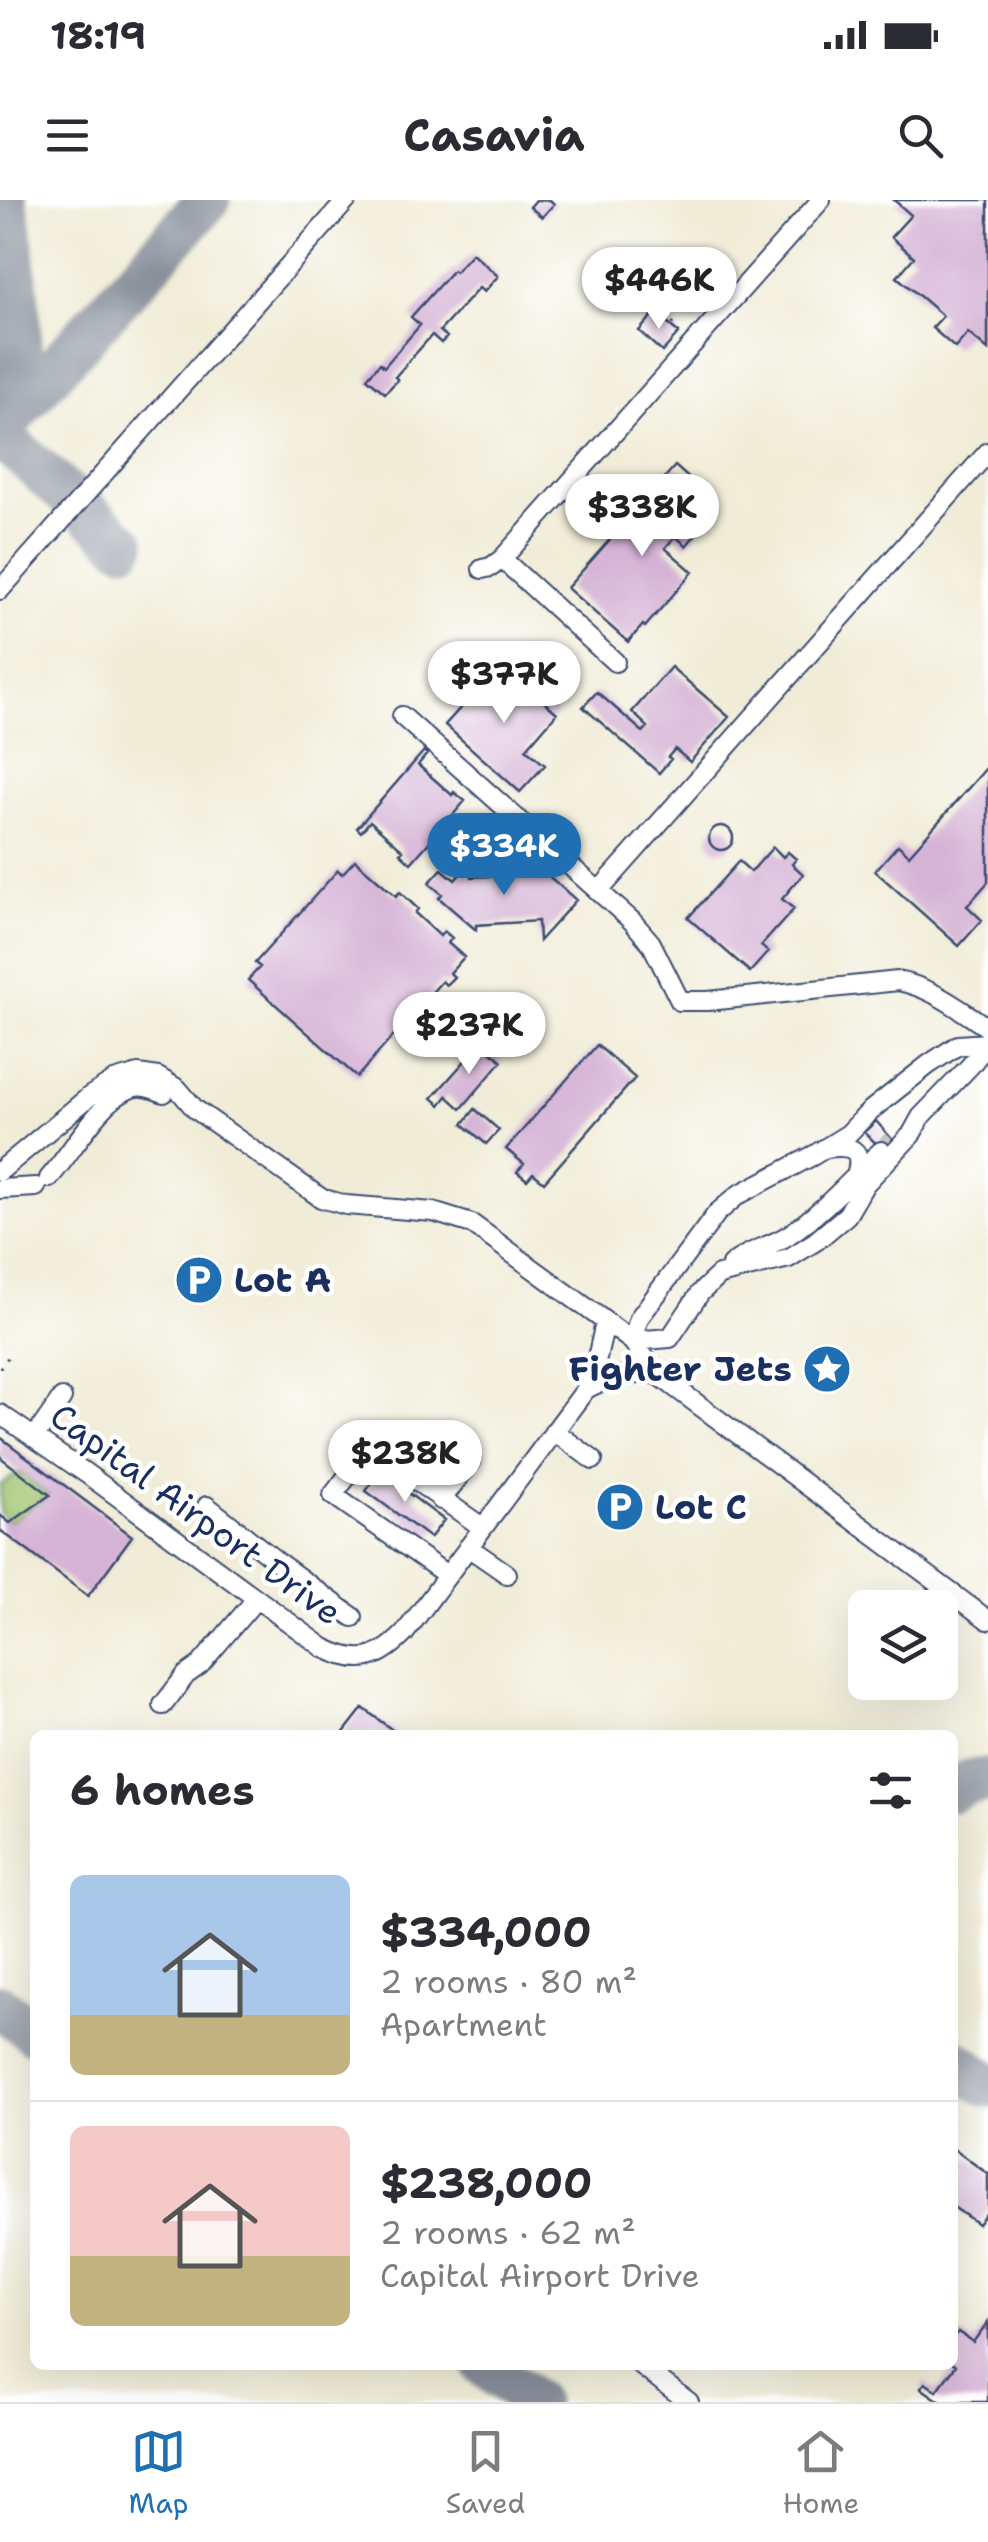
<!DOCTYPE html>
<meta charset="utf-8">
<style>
body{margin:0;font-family:"Shantell Sans",sans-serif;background:#f7f7f7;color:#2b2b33;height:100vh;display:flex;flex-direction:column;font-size:38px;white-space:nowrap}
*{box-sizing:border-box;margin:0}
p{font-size:32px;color:#7c7c81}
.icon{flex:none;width:55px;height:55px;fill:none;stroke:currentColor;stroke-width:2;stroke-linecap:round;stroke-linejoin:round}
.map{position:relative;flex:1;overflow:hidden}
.sheet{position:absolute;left:30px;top:1530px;width:928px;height:640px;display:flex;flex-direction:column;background:#fff;border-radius:15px;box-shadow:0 10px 40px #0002}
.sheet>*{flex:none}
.controls{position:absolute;left:848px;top:1390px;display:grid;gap:20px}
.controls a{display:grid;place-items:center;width:110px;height:110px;border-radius:15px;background:#fff;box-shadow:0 10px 40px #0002;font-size:50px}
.price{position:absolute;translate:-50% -85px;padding:0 22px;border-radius:35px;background:#fff;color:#222;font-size:32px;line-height:65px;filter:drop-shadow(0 2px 5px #0008)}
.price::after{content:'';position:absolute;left:50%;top:60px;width:30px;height:22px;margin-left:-15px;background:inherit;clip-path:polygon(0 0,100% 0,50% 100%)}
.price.on{background:#1f6fb2;color:#fff}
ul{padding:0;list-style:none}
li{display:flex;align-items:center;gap:30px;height:250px;padding:0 40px}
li+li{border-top:2px solid #e1e1e2}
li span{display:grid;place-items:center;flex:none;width:280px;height:200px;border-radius:15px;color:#555}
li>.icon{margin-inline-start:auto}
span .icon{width:120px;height:120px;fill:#fffc;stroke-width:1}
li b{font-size:42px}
h2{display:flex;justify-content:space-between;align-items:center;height:120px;padding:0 40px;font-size:42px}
.status{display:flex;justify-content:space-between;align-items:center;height:70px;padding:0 50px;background:#fff;direction:ltr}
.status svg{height:28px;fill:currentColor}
header{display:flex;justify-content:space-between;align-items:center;height:130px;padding:0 40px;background:#fff;font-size:45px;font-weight:700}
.menu{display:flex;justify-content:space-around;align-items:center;height:140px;border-top:2px solid #e1e1e2;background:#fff;font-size:28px;color:#7c7c81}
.menu a{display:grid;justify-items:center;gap:5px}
.menu .on{color:#1f6fb2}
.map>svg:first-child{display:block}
.green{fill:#9fc36d;stroke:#5d7966;stroke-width:2.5}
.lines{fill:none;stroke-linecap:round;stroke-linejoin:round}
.taxiway{stroke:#868e9a;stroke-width:45}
.building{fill:#d5b3d6}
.minor-tunnel{stroke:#c5c6bf;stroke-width:18;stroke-dasharray:18 9;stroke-linecap:butt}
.minor-casing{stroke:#3b4b70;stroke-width:22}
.path{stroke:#3b4b70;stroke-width:2.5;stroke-dasharray:2.5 8;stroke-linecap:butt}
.minor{stroke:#fff;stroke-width:18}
.labels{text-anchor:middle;stroke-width:9;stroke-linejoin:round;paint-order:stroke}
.poi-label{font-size:35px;font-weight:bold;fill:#1b2f5e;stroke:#fff;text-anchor:start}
.street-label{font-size:35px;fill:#1b2f5e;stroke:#fff}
</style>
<div class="status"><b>18:19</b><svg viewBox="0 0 49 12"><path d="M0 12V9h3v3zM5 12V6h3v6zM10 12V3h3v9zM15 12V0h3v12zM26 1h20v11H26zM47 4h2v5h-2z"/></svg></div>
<header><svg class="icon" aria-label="menu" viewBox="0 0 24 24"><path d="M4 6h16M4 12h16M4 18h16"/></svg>Casavia<svg class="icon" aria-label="search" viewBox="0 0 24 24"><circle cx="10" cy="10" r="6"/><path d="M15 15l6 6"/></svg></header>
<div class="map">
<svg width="988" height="2202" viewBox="0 0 988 2202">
<rect width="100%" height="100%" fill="#fff"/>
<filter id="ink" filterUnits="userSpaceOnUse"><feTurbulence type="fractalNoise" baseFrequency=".01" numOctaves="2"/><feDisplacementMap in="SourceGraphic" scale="20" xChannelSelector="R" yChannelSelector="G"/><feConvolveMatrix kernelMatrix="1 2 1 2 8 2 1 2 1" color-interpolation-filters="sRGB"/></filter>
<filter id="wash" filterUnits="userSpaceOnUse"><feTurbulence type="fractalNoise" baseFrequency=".0048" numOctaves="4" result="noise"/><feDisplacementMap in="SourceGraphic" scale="40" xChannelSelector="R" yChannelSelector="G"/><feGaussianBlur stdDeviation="2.25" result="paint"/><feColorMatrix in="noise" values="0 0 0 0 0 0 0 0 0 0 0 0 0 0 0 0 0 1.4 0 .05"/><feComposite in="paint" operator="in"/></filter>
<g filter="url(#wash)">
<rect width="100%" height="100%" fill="#f0ecd7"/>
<path class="green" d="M20 1272 50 1295 10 1323 0 1315V1285Z"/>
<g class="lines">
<path class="taxiway" d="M4 219C26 173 19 128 15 79 12 53 11 26 4 0
M0 229 208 0
M0 236 124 344
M952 1590 969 1582 988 1580
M0 1806 35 1833
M952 1859 988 1885
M484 2165 534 2202"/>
</g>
<g id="blocks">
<path class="building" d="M536 0H550L554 4 542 17 530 7Z
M894 0H988V150L968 133 955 148 932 128 943 116 897 77 914 57 891 37 911 15Z
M472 53 498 76 484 92 479 88 440 131 447 137 441 143 432 135 395 177 398 180 385 193 367 178 380 163 384 167 420 125 411 117 453 70 455 72Z
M655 113 679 133 662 152 639 131Z
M675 266 710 297 686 324 697 333 686 346 676 336 665 348 693 372 645 427 643 425 628 442 567 388Z
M500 464 557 513 526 549 545 565 520 592 445 525Z
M671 467 729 517 690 562 675 549 668 557 671 559 659 573 583 507 597 492 643 532 648 527 632 512Z
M424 551 427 554 418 565 452 595 454 592 465 601 411 663 400 653 403 650 370 621 361 632 357 628Z
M988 566V682L967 706 982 720 959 746 875 671 898 645 909 655Z
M709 638a12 12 0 1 1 24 0a12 12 0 1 1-24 0Z
M773 647 783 657 788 652 796 659 792 664 803 674 782 699 794 709 761 746 768 752 750 772 688 718 739 661 751 672Z
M355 660 396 696 400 692 418 709 415 713 440 736 444 731 452 738 448 743 464 757 450 773 454 777 446 785 442 781 428 797 433 801 425 810 420 806 417 809 438 827 423 844 402 826 357 877 248 780 260 767 255 763 338 670 342 674Z
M472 661V677L535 674V664L576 700 539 741 538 721 476 725V730L439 698 442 694 429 683 442 669 455 680Z
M516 804 533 819 507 849 490 834Z
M481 843 502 861 461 909 447 896 440 905 432 898Z
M597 845 635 878 544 982 533 973 527 980 517 972 524 964 506 949Z
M475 909 499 930 486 944 463 924Z
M876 921 897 945 887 954 864 932Z
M0 1237 132 1336 88 1396 0 1330V1315L10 1323 50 1295 0 1257Z
M380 1272 444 1320 430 1338 366 1291Z
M363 1508 399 1535H342Z
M952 1948 988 1974V2011L978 2024 952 2006Z
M988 2122V2202H941L921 2188 925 2183 937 2191 956 2165 952 2162V2139L958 2132 973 2142Z"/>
</g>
</g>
<g filter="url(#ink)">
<use href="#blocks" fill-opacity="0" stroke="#3b4b70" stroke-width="2.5"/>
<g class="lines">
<path class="minor-tunnel" d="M881 951 892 939"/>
<g class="minor-casing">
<path id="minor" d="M482 369 491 367 502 359
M0 390 347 0
M615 462 502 359 821 0
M402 516 632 721 651 743 680 801H708L898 781C933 788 959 809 988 828
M599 691 988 252
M826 948C851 945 864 948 856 976L857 977
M0 971 90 896 114 881 138 874 158 877 178 889 195 909 321 998 346 1005 433 1012 472 1024 632 1141 657 1174 988 1420
M49 978C71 954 101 898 132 888 142 884 154 889 164 893
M0 989 36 987
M731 1065C747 1051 769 1047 787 1036 822 1013 851 980 881 951
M632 1141 670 1138 700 1093 719 1075 789 1058 816 1041 847 1015 865 984 911 935 921 917 970 866 988 843
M632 1141 639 1118 717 1013 738 995 814 955 848 934 871 910 928 865 958 845 987 843
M586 1189C613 1175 626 1173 657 1174
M0 1214 87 1274 324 1448C359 1465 377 1461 404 1434L586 1189 595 1167 605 1123
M554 1231 593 1260
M34 1238 62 1198
M441 1300 471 1261
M207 1306 279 1363 353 1417
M468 1347 507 1374
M447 1375 333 1295 369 1248 482 1327
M163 1505 186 1475 200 1465 256 1399
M640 2165 689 2202"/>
</g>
<path class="path" d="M641 95 679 129
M0 1168 8 1157
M100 1259 118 1237"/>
<use href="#minor" class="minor"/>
</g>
</g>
<defs>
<g id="parking-disc" transform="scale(2.5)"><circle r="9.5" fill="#1f6fb2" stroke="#fff"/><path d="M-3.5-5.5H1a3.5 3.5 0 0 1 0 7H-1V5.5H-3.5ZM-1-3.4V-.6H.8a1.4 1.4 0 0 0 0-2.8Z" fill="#fff"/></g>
<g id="sight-disc" transform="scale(2.5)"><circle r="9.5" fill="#1f6fb2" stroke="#fff"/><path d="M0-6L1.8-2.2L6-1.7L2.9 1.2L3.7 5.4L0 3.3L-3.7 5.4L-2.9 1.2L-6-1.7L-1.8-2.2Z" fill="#fff"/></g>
</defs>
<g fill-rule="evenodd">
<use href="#parking-disc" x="199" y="1080"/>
<use href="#sight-disc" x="827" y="1169"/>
<use href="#parking-disc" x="620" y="1307"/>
</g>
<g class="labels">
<g class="poi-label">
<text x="234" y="1092">Lot A</text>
<text x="792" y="1181" text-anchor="end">Fighter Jets</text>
<text x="655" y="1319">Lot C</text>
</g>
<g class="street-label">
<text transform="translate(196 1314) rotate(36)" y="12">Capital Airport Drive</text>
</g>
</g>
</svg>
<div class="controls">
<a><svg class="icon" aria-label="layers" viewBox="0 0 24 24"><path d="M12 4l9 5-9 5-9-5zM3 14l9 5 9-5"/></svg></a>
</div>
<b class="price" style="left:659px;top:132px">$446K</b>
<b class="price" style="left:642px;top:359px">$338K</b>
<b class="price" style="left:504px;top:526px">$377K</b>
<b class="price on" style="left:504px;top:698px">$334K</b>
<b class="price" style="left:469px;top:877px">$237K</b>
<b class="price" style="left:405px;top:1305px">$238K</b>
<section class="sheet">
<h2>6 homes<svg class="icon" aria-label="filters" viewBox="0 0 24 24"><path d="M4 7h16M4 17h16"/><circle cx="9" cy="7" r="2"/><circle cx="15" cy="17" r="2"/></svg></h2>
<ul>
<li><span style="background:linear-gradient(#a9c7e8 70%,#c2b280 0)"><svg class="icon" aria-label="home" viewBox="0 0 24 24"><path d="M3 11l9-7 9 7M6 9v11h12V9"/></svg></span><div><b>$334,000</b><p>2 rooms · 80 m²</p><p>Apartment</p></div></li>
<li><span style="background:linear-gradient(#f6c9c9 65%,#c2b280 0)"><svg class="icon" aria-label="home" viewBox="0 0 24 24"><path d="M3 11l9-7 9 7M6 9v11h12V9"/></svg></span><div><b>$238,000</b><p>2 rooms · 62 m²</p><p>Capital Airport Drive</p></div></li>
</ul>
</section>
</div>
<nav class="menu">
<a class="on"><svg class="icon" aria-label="map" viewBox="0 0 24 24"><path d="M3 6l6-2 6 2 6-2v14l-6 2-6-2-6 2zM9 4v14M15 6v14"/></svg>Map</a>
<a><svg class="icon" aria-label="saved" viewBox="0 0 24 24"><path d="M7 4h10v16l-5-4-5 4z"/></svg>Saved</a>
<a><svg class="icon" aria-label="home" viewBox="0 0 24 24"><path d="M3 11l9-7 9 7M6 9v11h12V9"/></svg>Home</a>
</nav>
